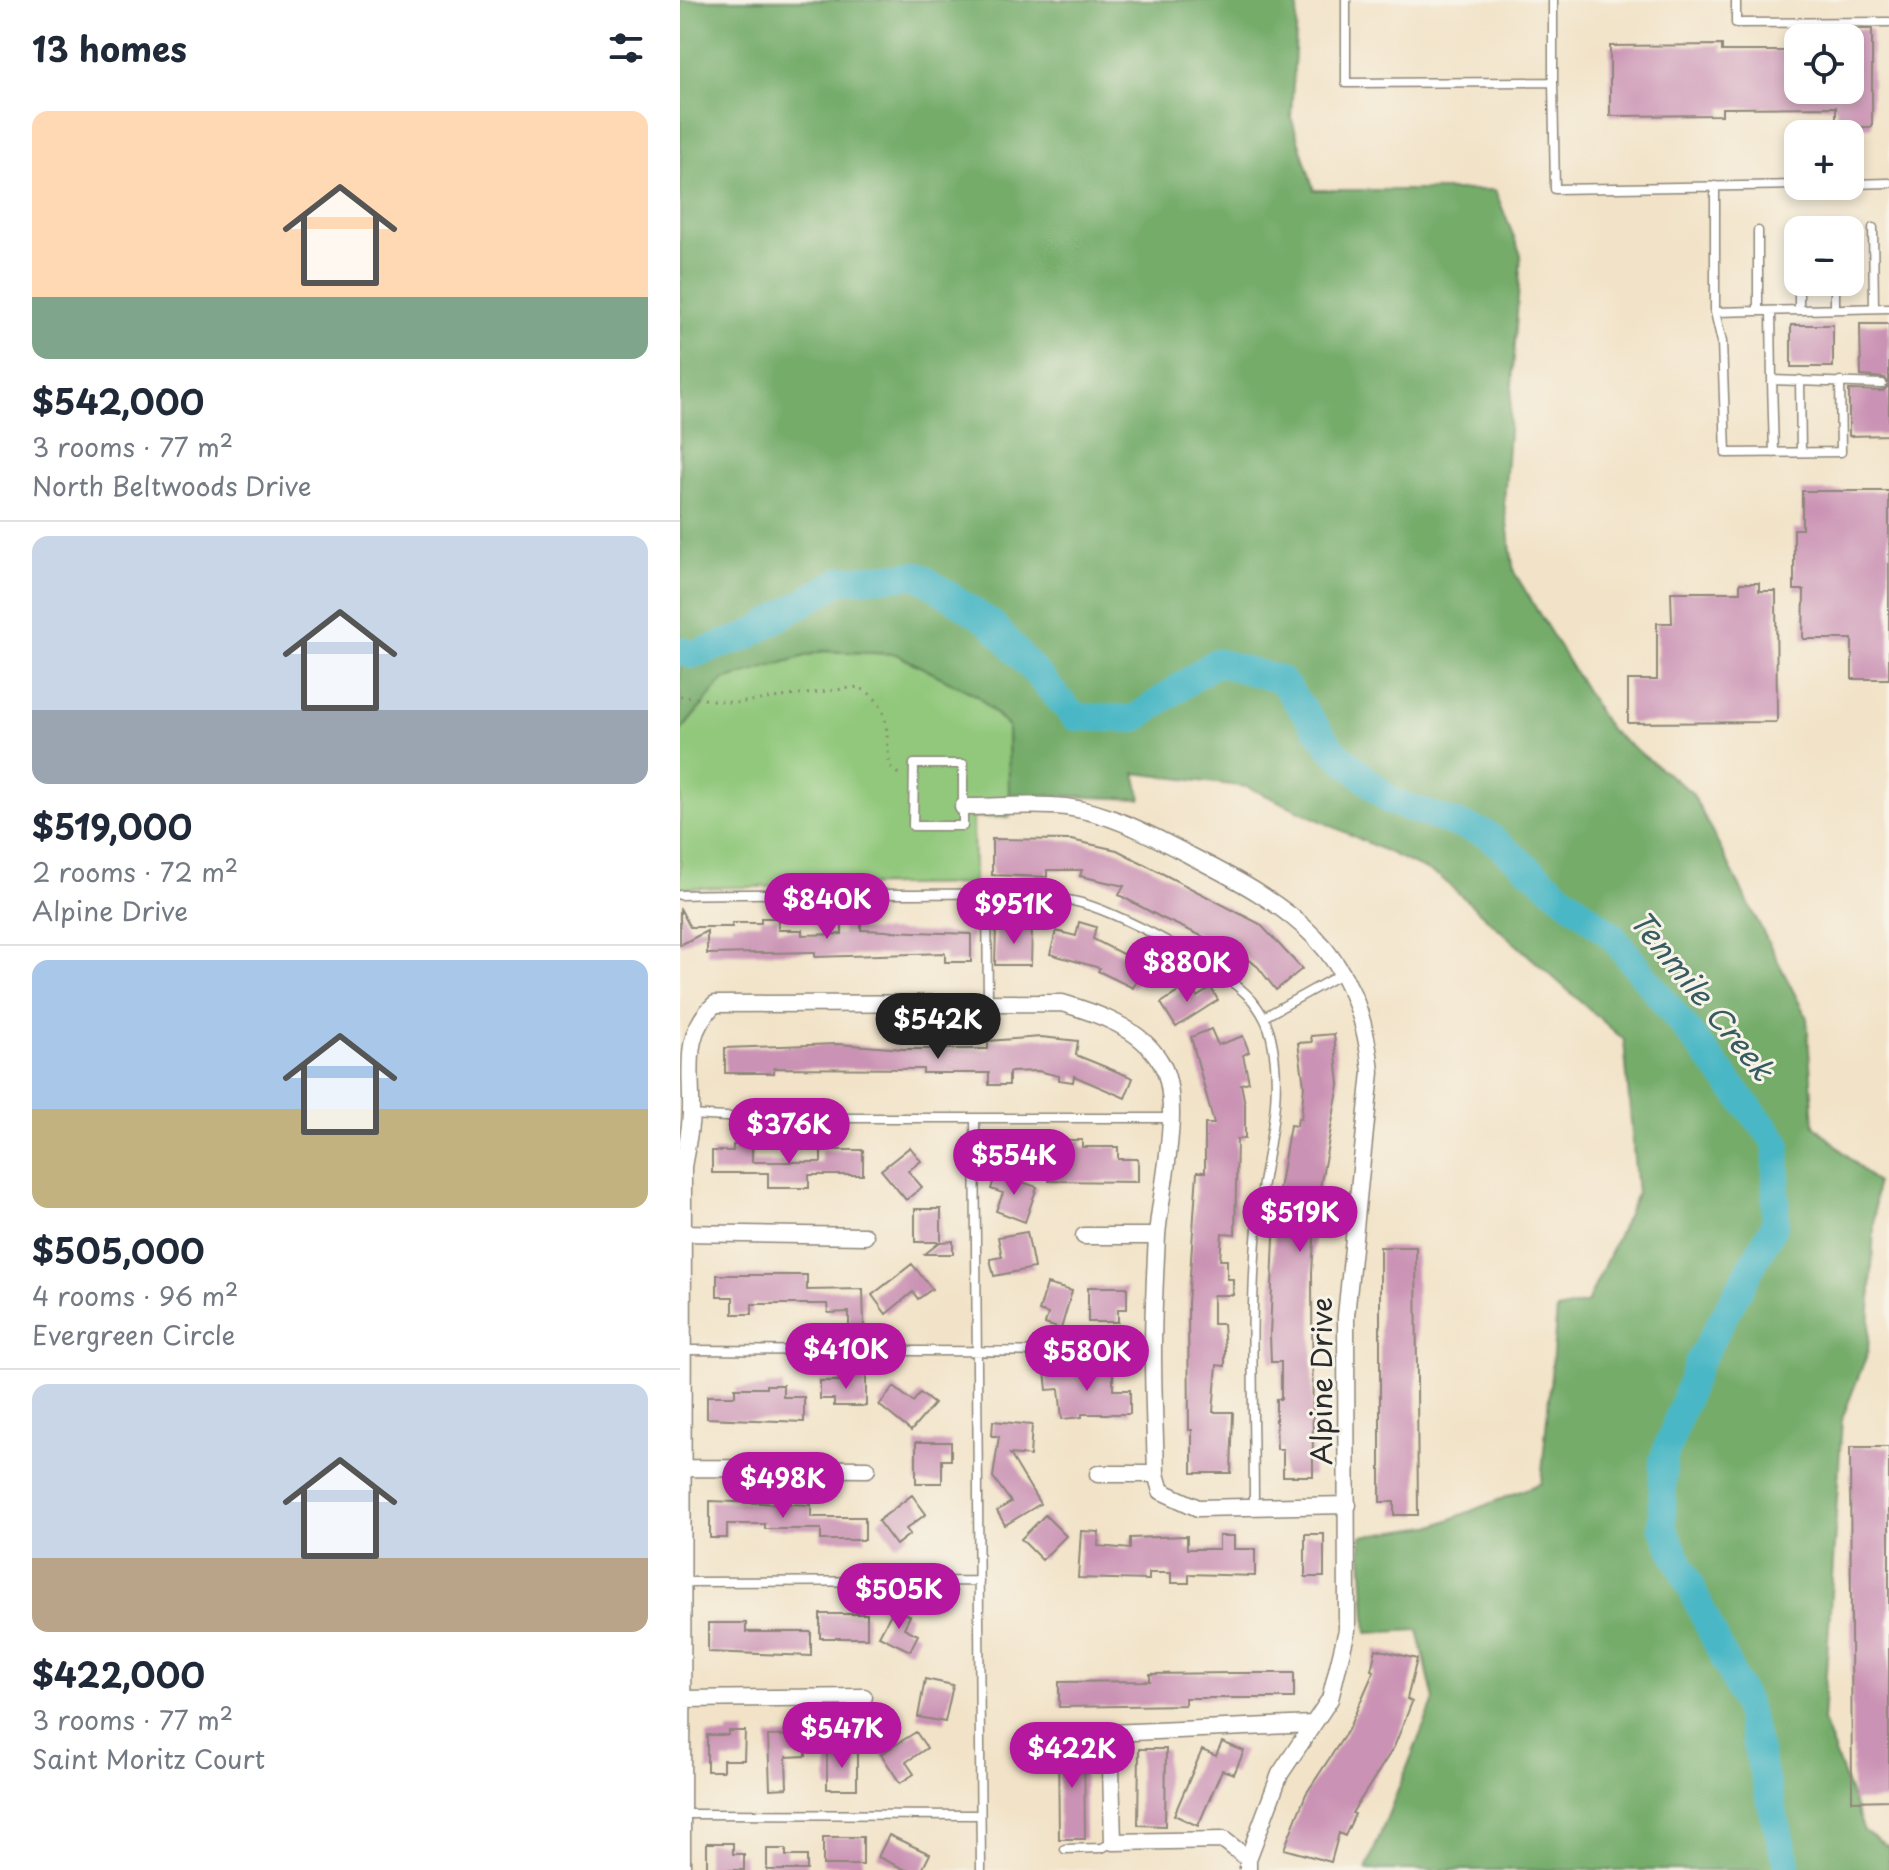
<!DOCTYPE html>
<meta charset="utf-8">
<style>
body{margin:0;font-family:"Playpen Sans",sans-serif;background:#f2f2f3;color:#1f2937;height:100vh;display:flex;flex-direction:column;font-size:30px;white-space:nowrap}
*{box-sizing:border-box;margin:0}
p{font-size:26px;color:#747a83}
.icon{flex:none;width:44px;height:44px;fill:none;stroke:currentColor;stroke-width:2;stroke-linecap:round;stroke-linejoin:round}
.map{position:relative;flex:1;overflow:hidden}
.sheet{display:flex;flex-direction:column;background:#fff;width:680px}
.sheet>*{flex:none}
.controls{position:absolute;left:1104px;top:24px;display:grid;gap:16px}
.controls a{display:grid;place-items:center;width:80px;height:80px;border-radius:16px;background:#fff;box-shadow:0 4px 12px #0003;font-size:40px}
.price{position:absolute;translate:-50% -68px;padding:0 18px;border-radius:28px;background:#b5179e;color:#fff;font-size:26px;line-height:52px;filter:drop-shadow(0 2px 4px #0008)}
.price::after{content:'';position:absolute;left:50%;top:48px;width:24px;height:18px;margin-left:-12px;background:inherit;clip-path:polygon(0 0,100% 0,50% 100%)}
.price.current{background:#222;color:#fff}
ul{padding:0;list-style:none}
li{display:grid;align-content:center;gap:16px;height:424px;padding:0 32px}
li+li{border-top:2px solid #e0e1e3}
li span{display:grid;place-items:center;height:248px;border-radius:16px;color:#555}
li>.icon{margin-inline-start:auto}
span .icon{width:144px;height:144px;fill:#fffc;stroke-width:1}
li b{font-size:34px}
h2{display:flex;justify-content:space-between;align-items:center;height:96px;padding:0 32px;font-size:34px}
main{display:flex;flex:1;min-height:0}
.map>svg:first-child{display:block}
.green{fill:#91c87b;stroke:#5e7a53;stroke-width:2}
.forest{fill:#74ac6b;stroke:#506c4b;stroke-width:2}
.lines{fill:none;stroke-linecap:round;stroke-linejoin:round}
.river{stroke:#4ab7c5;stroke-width:28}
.building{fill:#ca92b4}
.lane-casing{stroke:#8e877a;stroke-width:11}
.street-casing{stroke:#8e877a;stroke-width:19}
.path{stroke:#8e877a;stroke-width:3;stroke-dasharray:2 6;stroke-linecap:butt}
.lane{stroke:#fff;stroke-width:8}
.street{stroke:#fff;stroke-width:16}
.labels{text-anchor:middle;stroke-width:6;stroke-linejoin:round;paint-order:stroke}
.street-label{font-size:28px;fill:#2b2b2b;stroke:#f7f3e8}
.water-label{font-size:30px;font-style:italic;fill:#365c61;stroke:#f7f3e8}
</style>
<main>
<section class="sheet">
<h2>13 homes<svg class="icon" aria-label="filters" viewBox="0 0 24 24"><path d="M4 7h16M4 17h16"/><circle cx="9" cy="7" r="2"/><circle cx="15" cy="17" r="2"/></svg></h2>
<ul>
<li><span style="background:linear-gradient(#ffd9b3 75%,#7fa58c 0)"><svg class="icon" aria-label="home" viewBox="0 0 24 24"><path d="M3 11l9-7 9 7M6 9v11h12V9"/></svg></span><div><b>$542,000</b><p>3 rooms · 77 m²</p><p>North Beltwoods Drive</p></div></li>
<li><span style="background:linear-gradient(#c9d6e8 70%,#9aa5b1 0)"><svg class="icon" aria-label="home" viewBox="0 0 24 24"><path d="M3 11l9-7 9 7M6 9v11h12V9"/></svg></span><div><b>$519,000</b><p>2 rooms · 72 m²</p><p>Alpine Drive</p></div></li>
<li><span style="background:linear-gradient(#a9c7e8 60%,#c2b280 0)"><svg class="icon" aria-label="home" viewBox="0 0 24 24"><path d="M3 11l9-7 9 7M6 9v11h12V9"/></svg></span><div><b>$505,000</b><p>4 rooms · 96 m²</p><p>Evergreen Circle</p></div></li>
<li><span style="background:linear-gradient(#c9d6e8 70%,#b9a48a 0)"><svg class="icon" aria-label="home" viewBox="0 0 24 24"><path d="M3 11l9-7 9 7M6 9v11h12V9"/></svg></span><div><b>$422,000</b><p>3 rooms · 77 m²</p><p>Saint Moritz Court</p></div></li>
</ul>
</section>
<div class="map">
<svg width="1209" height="1870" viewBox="0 0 1209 1870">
<rect width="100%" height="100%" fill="#f7f3e8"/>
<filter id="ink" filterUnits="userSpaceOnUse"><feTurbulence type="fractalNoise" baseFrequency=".0125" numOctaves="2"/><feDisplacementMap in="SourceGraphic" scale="16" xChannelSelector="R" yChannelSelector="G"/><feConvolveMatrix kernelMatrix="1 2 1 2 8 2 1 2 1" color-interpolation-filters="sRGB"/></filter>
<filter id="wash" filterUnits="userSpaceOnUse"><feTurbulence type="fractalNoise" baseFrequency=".006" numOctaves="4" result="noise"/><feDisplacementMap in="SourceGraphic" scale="32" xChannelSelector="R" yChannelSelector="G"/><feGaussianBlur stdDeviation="1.8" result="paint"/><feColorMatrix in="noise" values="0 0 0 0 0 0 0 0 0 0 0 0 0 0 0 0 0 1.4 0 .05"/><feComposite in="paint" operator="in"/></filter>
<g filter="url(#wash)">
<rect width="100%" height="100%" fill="#f2e3c8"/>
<path class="green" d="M143 651 216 654 298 696 328 727 330 817 293 818 294 884 0 888V732L43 680Z"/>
<path class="forest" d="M0 0H618L611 117 634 190H815L841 255 824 503 834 572 929 729 1012 793 1127 1018 1134 1125 1196 1183 1188 1352 1162 1419 1143 1721 1184 1831 1209 1847V1870H686L754 1700 738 1630 687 1633 681 1536 756 1525 861 1483 877 1310 907 1303 957 1194 944 1040 759 876 568 787 455 773 461 799 329 794 328 726 298 696 216 654 143 651 43 680 0 732Z"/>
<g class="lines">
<path class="river" d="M0 650 11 655 66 637 161 580 238 575 312 624 395 717 454 719 536 662 601 680 653 750 712 802 806 834 932 936 1097 1143 1095 1224 1018 1363 983 1460 982 1526 1066 1705 1108 1870"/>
</g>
<g id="blocks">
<path class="building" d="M1170 29H1192V127H1156V107L1042 108V115L930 116V46L1042 45V51H1118V90H1170Z
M1180 324H1209V435L1169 436V390L1203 391 1209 385 1205 378 1181 376Z
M1111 325H1153V367H1111Z
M1122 491H1209V679H1172V639H1123L1124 590H1114V529H1122Z
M1060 583H1079V591H1096L1097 722 948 723V680H977V623H992L991 592H1060Z
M312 839 391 840 437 850 580 924 622 969 596 990 578 967 550 944 548 948 482 918 439 895 444 886 400 876 402 870H367V877L312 875Z
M0 908 10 927H52V923H81V918H98V930H122V935L162 934V923H181V930L291 934V962H265V953L135 957V952L27 954V931L0 945Z
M399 922 416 927 413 939 450 958 454 949 469 956 453 988 418 971 420 968 370 954 376 931 396 936Z
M316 926H352L351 965H315Z
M509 985 517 997 531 988 538 1000 496 1027 481 1003Z
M531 1029 538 1045 563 1036 569 1052 563 1055 569 1082 561 1084 565 1104V1139H557L555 1234 542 1233 540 1260H547V1279H553V1295H533V1324H543L545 1350V1366L537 1365 533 1412H553L551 1473H512V1430H509L508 1304 517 1172H525V1124H534L511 1037Z
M654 1034 659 1085 636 1209 632 1272 633 1476H603V1449H597L596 1420V1399H601V1362H591L590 1335 595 1213 610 1125 617 1126 618 1118 621 1119 624 1085 618 1043 632 1042 631 1036Z
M361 1037 398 1041 396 1055 453 1078 445 1098 394 1076 393 1082 379 1080V1076L358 1071 329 1072V1085H309V1073H243V1069L94 1068V1073H45V1048L158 1044 223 1049H308V1041Z
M385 1140H402V1147H438V1159H458V1182L369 1181V1157H385Z
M53 1145H72V1162H141V1150H183V1175H129V1188H88V1173H32V1151H53Z
M230 1147 241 1161 228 1171 242 1187 226 1200 201 1170Z
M316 1173 357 1187 345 1222 316 1211 323 1193 311 1189Z
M235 1209H261V1242L273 1241V1254H245L260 1242H235Z
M347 1232 354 1268 314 1276 310 1259 322 1257 318 1237Z
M700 1247H736L738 1515H714V1502H700Z
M232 1264 252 1289 238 1299 233 1292 206 1314 192 1295Z
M37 1275H127V1290L183 1289 184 1327H169V1312L148 1313 147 1304H72V1314H53V1297H37Z
M367 1284 392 1291 381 1329 365 1324 368 1314 359 1311Z
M408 1287H447V1309H438V1322H408Z
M397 1367 398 1372H433V1390H450V1414H402V1417L382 1419 379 1389 367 1390 365 1371Z
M168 1375H186V1406H154V1399H140V1381H168Z
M86 1385H103V1397H124V1422L27 1418V1396H55V1388H86Z
M214 1387 233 1402 240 1393 254 1404 231 1431 199 1405Z
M313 1421 352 1425 350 1456 330 1454 360 1504 325 1525 317 1511 331 1502 313 1477 319 1436H312Z
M236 1442H271V1460H262V1483H236Z
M1170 1447H1209V1800L1172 1801Z
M232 1495 246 1514 226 1529 230 1534 216 1545 198 1521Z
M30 1501 131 1505V1517H185V1540H141V1529H85V1524H47V1538H30Z
M365 1515 386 1536 362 1560 341 1539Z
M401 1531 419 1532 418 1546 450 1549V1538L507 1536V1549H539V1536H554V1549H575V1576L509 1574V1583H491V1573H469V1580L398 1578Z
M625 1534H644V1577H625Z
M214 1608 230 1616 224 1628 238 1635 230 1651 199 1636Z
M140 1614H187V1638H140Z
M28 1623H66V1632H131V1656L28 1652Z
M696 1649 737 1659 727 1699 732 1702 714 1747 672 1813 675 1814 665 1836 659 1833 651 1862 604 1849 626 1794 668 1730 694 1671 691 1670Z
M552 1673H614V1698H505V1705L379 1707V1682L470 1681V1674Z
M245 1679 273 1685 265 1722 238 1717Z
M48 1731H65L64 1760H43V1771H27V1735H48Z
M236 1732 247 1748 226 1762 234 1774 220 1783 201 1754Z
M125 1735 126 1756 106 1757 107 1788 90 1789 88 1736Z
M378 1741H404L405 1839H379Z
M542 1742 564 1751 554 1774 542 1770 518 1826 494 1815 522 1750 536 1756Z
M459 1749H486L485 1826 458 1825Z
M147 1751H177V1789H147Z
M209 1835 250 1854 242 1870H226L198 1857Z
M143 1837H183V1865H143Z
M27 1843H53V1854H64V1870H27Z
M87 1849H106V1856H127V1870H87Z"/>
</g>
</g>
<g filter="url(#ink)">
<use href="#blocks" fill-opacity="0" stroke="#8e877a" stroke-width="2"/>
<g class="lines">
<g class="lane-casing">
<path id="lane" d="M666 0V83L873 82 875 189 1118 185
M873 0V82
M1056 0V23L1209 22
M1170 184 1209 183
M1035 186V312L1209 308
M1193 228 1194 308
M1118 229V230
M1155 229V230
M1119 282V310
M1155 282V309
M1078 311V231
M1091 311 1092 380 1202 384
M1035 312 1042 342 1046 453 1161 452 1160 381
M1092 380 1094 453
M1120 380 1121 452
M234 764H283V826H233Z
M0 895C75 893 149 894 224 894 279 894 339 891 393 901 435 909 544 968 572 1000 581 1011 588 1023 591 1037 606 1102 582 1164 577 1228 569 1321 574 1414 574 1507
M307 896 308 1002
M584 1017 661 974
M11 1115 63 1118H490
M295 1118 301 1870
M5 1350 473 1352
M2 1582 299 1581
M3 1814 299 1815
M385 1849 422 1848 433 1842"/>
</g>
<g class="street-casing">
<path id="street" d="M283 807C316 807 353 803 386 807 431 813 471 835 511 856 611 907 680 949 691 1072L666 1316 667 1630 650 1699 600 1774 568 1859V1870
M4 1233 185 1236
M404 1236H477
M5 1468 187 1469
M418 1474H476
M1 1699 184 1697
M568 1859 544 1840 433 1842 430 1733 633 1724
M2 1870 3 1167C6 1148 11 1129 11 1110 12 1070 2 1033 35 1004L382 1003C417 1013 460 1028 480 1061 505 1100 480 1191 477 1236 475 1274 473 1313 473 1352 473 1393 475 1433 476 1474L481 1491 518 1508 668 1505"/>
</g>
<path class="path" d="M0 696 56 703 178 687C214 703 204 733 210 767L222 777"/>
<use href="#lane" class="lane"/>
<use href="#street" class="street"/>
</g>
</g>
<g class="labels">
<g class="street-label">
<text transform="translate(642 1381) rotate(-90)" y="10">Alpine Drive</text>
</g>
<g class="water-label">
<text transform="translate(1021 996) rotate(51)" y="10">Tenmile Creek</text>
</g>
</g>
</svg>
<div class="controls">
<a><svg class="icon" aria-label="locate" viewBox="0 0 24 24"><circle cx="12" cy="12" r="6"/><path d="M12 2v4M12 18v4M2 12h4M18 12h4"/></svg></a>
<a>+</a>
<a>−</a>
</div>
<b class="price" style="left:147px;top:941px">$840K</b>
<b class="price" style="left:334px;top:946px">$951K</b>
<b class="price" style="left:507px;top:1004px">$880K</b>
<b class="price current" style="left:258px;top:1061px">$542K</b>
<b class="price" style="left:109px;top:1166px">$376K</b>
<b class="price" style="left:334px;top:1197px">$554K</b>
<b class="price" style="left:620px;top:1254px">$519K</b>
<b class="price" style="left:166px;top:1391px">$410K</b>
<b class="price" style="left:407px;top:1393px">$580K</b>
<b class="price" style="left:103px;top:1520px">$498K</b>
<b class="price" style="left:219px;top:1631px">$505K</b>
<b class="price" style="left:162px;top:1770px">$547K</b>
<b class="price" style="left:392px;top:1790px">$422K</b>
</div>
</main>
